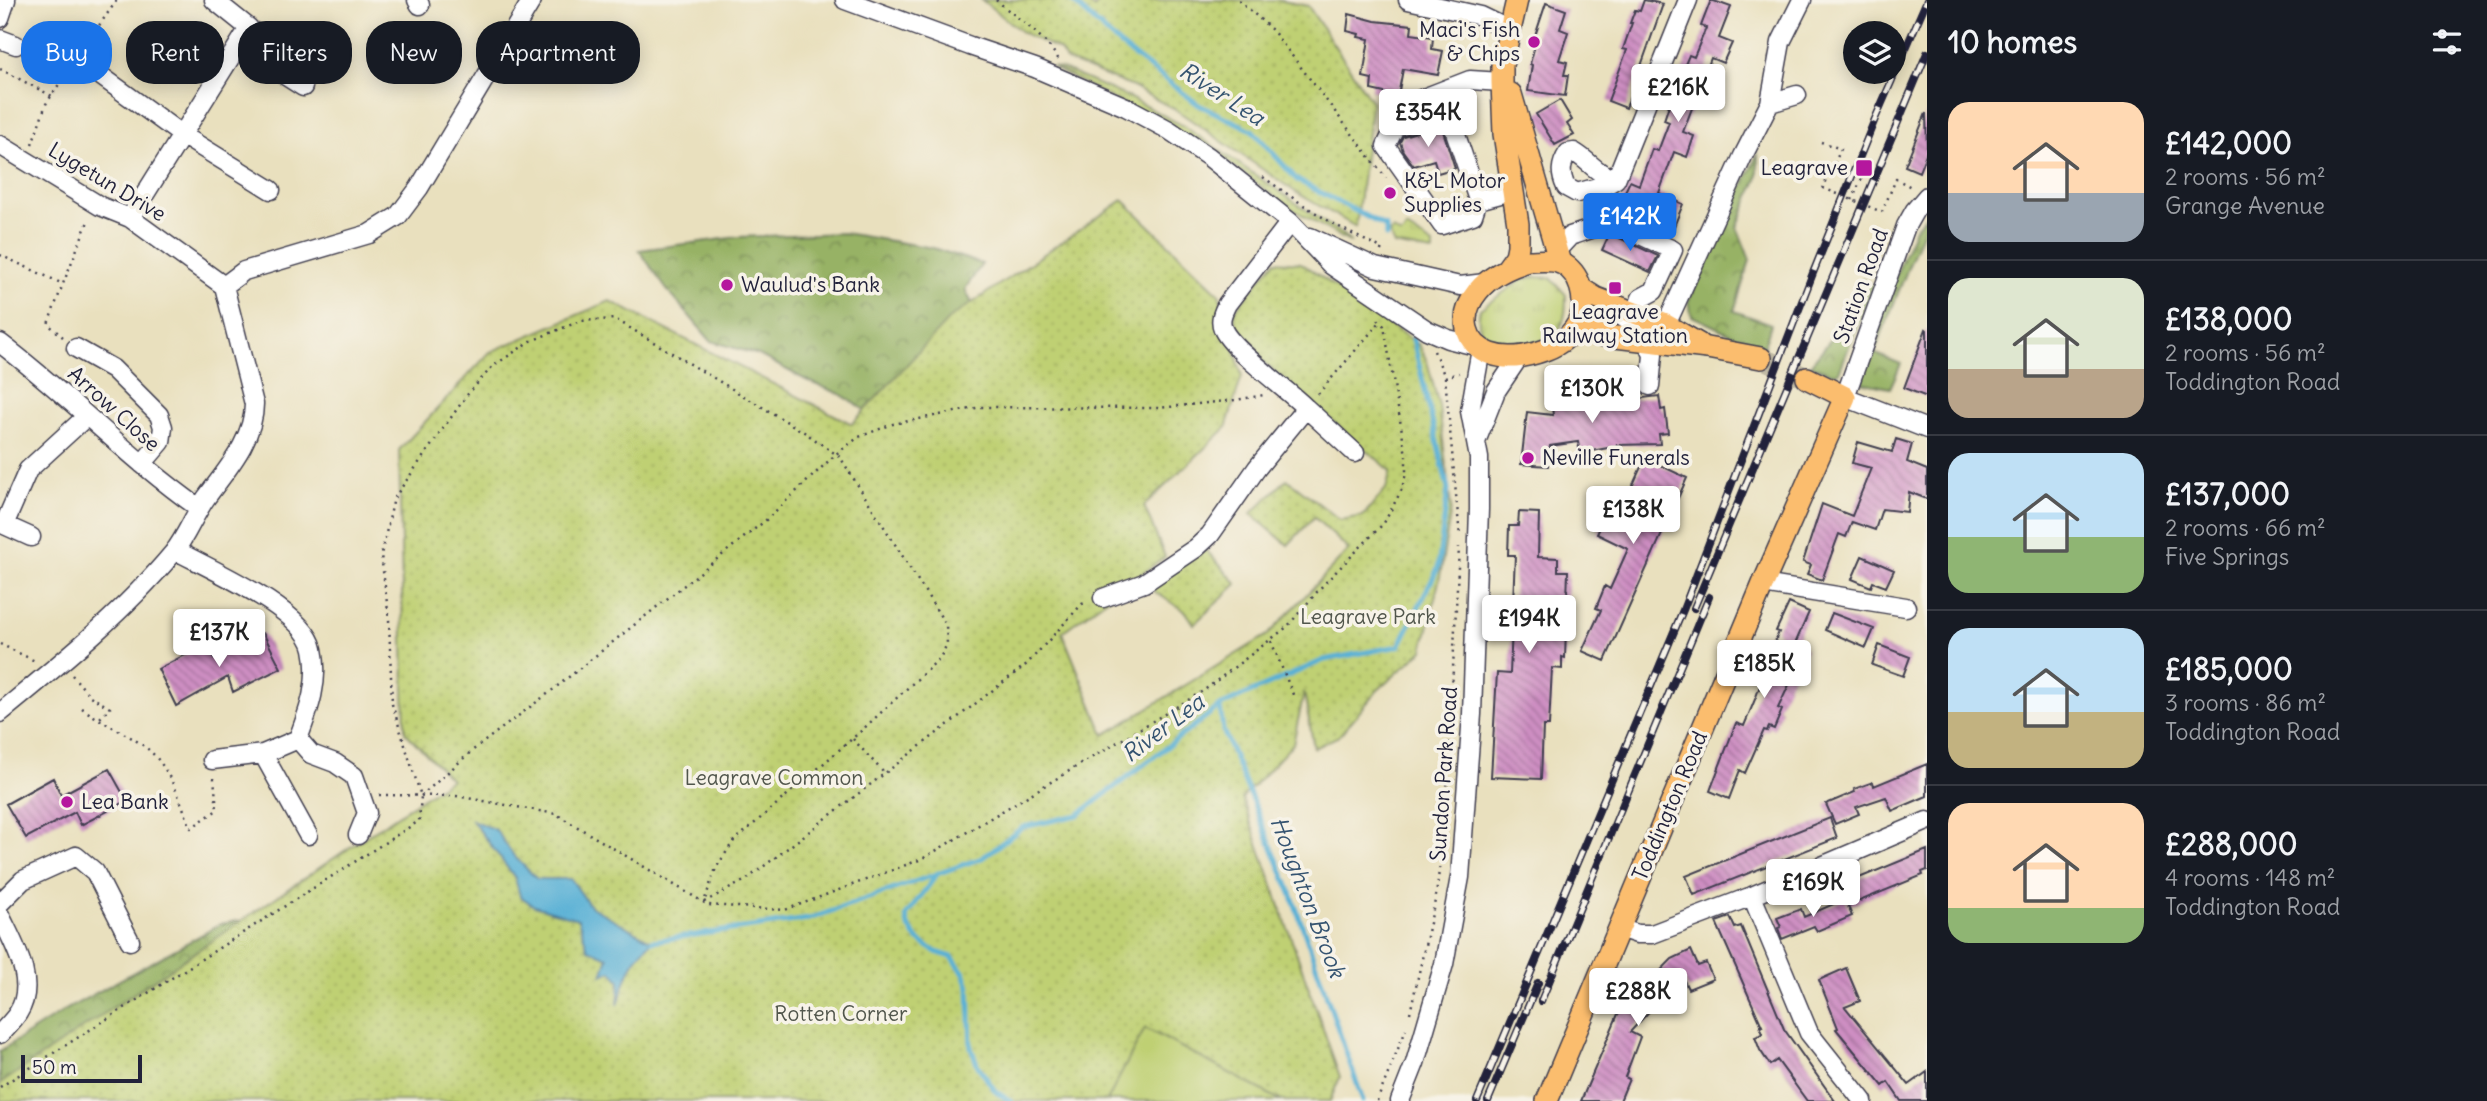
<!DOCTYPE html>
<meta charset="utf-8">
<style>
body{margin:0;font-family:Delius,sans-serif;background:#242831;color:#f1f3f6;height:100vh;display:flex;flex-direction:column;font-size:26px;white-space:nowrap}
*{box-sizing:border-box;margin:0}
p{font-size:23px;color:#9ea1a6}
.icon{flex:none;width:38px;height:38px;fill:none;stroke:currentColor;stroke-width:2;stroke-linecap:round;stroke-linejoin:round}
.map{position:relative;flex:1;overflow:hidden}
.drawer{display:flex;flex-direction:column;background:#171b24;width:560px}
.drawer>*{flex:none}
.banner{position:absolute;left:21px;top:21px;width:665px;height:63px;display:flex;gap:14px}
.controls{position:absolute;left:1843px;top:21px;display:grid;gap:14px}
.controls a{display:grid;place-items:center;width:63px;height:63px;border-radius:50%;background:#171b24;box-shadow:0 4px 18px #0003;font-size:35px}
.scale{position:absolute;left:21px;bottom:18px;width:121px;box-sizing:border-box;padding-left:7px;border:4px solid #22223b;border-top:0;font-size:19px;line-height:24px;white-space:nowrap;color:#22223b;-webkit-text-stroke:5px #f7f3e8;paint-order:stroke}
.price{position:absolute;translate:-50% -60px;padding:0 16px;border-radius:7px;background:#fff;color:#222;font-size:23px;line-height:46px;filter:drop-shadow(0 2px 4px #0008)}
.price::after{content:'';position:absolute;left:50%;top:42px;width:21px;height:16px;margin-left:-10px;background:inherit;clip-path:polygon(0 0,100% 0,50% 100%)}
.price.selected{background:#1a73e8;color:#fff}
ul{padding:0;list-style:none}
li{display:flex;align-items:center;gap:21px;height:175px;padding:0 21px}
li+li{border-top:2px solid #363941}
li span{display:grid;place-items:center;flex:none;width:196px;height:140px;border-radius:21px;color:#555}
li>.icon{margin-inline-start:auto}
span .icon{width:84px;height:84px;fill:#fffc;stroke-width:1}
li b{font-size:30px}
h2{display:flex;justify-content:space-between;align-items:center;height:84px;padding:0 21px;font-size:30px}
.chip{padding:0 24px;border-radius:28px;background:#171b24;box-shadow:0 4px 18px #0003;font-size:24px;line-height:63px}
.chip.selected{background:#1a73e8;color:#fff}
main{display:flex;flex:1;min-height:0}
.map>svg:first-child{display:block}
.grass{fill:url(#grass-tufts);stroke:#707957;stroke-width:2}
.forest{fill:url(#forest-crowns);stroke:#5c6a50;stroke-width:2}
.park{fill:url(#park-dots);stroke:#707957;stroke-width:2}
.garden{fill:#bfd073;stroke:#707957;stroke-width:2}
.water{fill:#59b0d5;stroke:#3e6988;stroke-width:2}
.lines{fill:none;stroke-linecap:round;stroke-linejoin:round}
.stream{stroke:#59b0d5;stroke-width:5}
.building{fill:url(#building-back-hatch)}
.major-tunnel{stroke:#c1baa4;stroke-width:21;stroke-dasharray:21 10;stroke-linecap:butt}
.minor-casing{stroke:#403e4f;stroke-width:21}
.major-casing{stroke:#403e4f;stroke-width:24}
.path{stroke:#403e4f;stroke-width:2.5;stroke-dasharray:2 5;stroke-linecap:butt}
.minor{stroke:#fff;stroke-width:18}
.major{stroke:#fbbd6e;stroke-width:21}
.rail-casing{stroke:#22223b;stroke-width:8}
.rail{stroke:#f7f3e8;stroke-width:5;stroke-dasharray:16;stroke-linecap:butt}
.path-bridge{stroke:#403e4f;stroke-width:2.5;stroke-dasharray:2 5;stroke-linecap:butt}
.poi-dot{fill:#b5179e;stroke:#f7f3e8;stroke-width:2.5}
.labels{text-anchor:middle;stroke-width:7;stroke-linejoin:round;paint-order:stroke}
.poi-label{font-size:21px;fill:#22223b;stroke:#f7f3e8;text-anchor:start}
.street-label{font-size:21px;fill:#22223b;stroke:#f7f3e8}
.park-label{font-size:21px;fill:#51564c;stroke:#f7f3e8}
.water-label{font-size:23px;font-style:italic;fill:#355471;stroke:#f7f3e8}
</style>
<main>
<div class="map">
<svg width="1927" height="1101" viewBox="0 0 1927 1101">
<defs>
<pattern id="grass-tufts" width="24" height="20" patternUnits="userSpaceOnUse" patternTransform="scale(1.75)"><rect width="24" height="20" fill="#bfd073"/><path d="M3 7l-1-3M5 7V3M7 7l1-3M15 17l-1-3M17 17v-4M19 17l1-3" fill="none" stroke="#a4b264"/></pattern>
<pattern id="forest-crowns" width="20" height="18" patternUnits="userSpaceOnUse" patternTransform="scale(1.75)"><rect width="20" height="18" fill="#97b265"/><path d="M2 6a3 3 0 1 1 6 0M12 15a3 3 0 1 1 6 0" fill="none" stroke="#7b9054"/></pattern>
<pattern id="park-dots" width="8" height="8" patternUnits="userSpaceOnUse" patternTransform="scale(1.75)"><rect width="8" height="8" fill="#bfd073"/><path d="M2 2h.1M6 6h.1" fill="none" stroke="#a4b264" stroke-width="1.8" stroke-linecap="round"/></pattern>
<pattern id="building-back-hatch" width="6" height="6" patternUnits="userSpaceOnUse" patternTransform="scale(1.75)"><rect width="6" height="6" fill="#ce8ec2"/><path d="M-1 5l2 2M0 0l6 6M5-1l2 2" fill="none" stroke="#a7749f"/></pattern>
</defs>
<rect width="100%" height="100%" fill="#f7f3e8"/>
<filter id="ink" filterUnits="userSpaceOnUse"><feTurbulence type="fractalNoise" baseFrequency=".0143" numOctaves="2"/><feDisplacementMap in="SourceGraphic" scale="14" xChannelSelector="R" yChannelSelector="G"/><feConvolveMatrix kernelMatrix="1 2 1 2 8 2 1 2 1" color-interpolation-filters="sRGB"/></filter>
<filter id="wash" filterUnits="userSpaceOnUse"><feTurbulence type="fractalNoise" baseFrequency=".00686" numOctaves="4" result="noise"/><feDisplacementMap in="SourceGraphic" scale="28" xChannelSelector="R" yChannelSelector="G"/><feGaussianBlur stdDeviation="1.57" result="paint"/><feColorMatrix in="noise" values="0 0 0 0 0 0 0 0 0 0 0 0 0 0 0 0 0 1.4 0 .05"/><feComposite in="paint" operator="in"/></filter>
<g filter="url(#wash)">
<rect width="100%" height="100%" fill="#e9e0be"/>
<path class="grass" d="M1052 67 1062 69 1128 97 1182 125 1343 235 1351 243 1289 207 1216 153Z
M1407 228 1433 245V252L1394 245 1389 233 1393 230 1401 235Z
M1534 277 1551 278 1566 295C1566 307 1566 322 1557 332 1532 357 1469 357 1480 309L1521 280Z"/>
<path class="forest" d="M1758 153V177L1737 227 1750 260 1734 311 1771 324 1763 349 1692 316 1688 302Z
M1926 215V223L1874 353 1901 364 1890 388 1860 382 1858 368 1915 228Z
M844 233 933 248 982 264 965 289 980 320 882 421 840 394 806 380 759 355 711 341 667 290 639 250 738 237Z
M1863 278 1873 286 1839 372 1834 374 1810 365 1833 337 1853 293Z
M275 914 0 1101V1051L67 1009 221 924Z"/>
<path class="park" d="M982 0H1084L1094 8 1101 0H1277L1308 6 1372 102 1356 227 1297 193 1178 111 1133 87 1066 60 1060 50 1023 33Z
M1123 200 1219 293 1242 376 1226 428 1144 506 1165 557 1062 632 1104 735 1269 634 1349 550 1314 517 1288 545 1251 514 1287 479 1340 520 1363 516 1386 489 1391 471 1238 340 1234 311 1275 261 1301 263 1419 345 1427 361 1439 406 1451 508 1440 576 1423 650 1377 691 1339 736 1314 748 1304 692 1293 744 1242 798 1340 1077 1330 1101H0V1084L451 779 405 732 399 450 490 352 610 301 852 424 950 318Z
M1205 549 1237 584 1194 624 1186 612 1149 588Z"/>
<path class="garden" d="M1145 1028 1282 1101H1107Z"/>
<path class="water" d="M472 820 496 830 514 856 537 879H571L590 906 652 941C629 963 627 975 618 1005L620 981 612 971 602 975 608 957 588 949 578 919 534 906 520 896 515 878Z"/>
<g class="lines">
<path class="stream" d="M1071 0 1120 45 1199 105 1252 130 1297 180 1386 227V236
M1220 707 1223 730 1291 893 1363 1101
M938 873 906 916 908 926 918 940 936 952 952 957 964 973 969 987 971 1048 978 1066 996 1092 1011 1101
M652 941 809 919 982 858 1023 827 1078 815 1220 706 1324 660 1399 646 1438 568 1448 489 1413 339"/>
</g>
<g id="blocks">
<path class="building" d="M1644 0 1663 4 1626 108 1608 101 1627 50 1623 49 1632 23H1630L1635 10 1640 11Z
M1711 0 1731 7 1719 38 1732 43 1723 63 1711 58 1683 132 1694 136 1687 157 1674 152 1659 193 1683 204 1673 229 1619 204 1630 181 1639 185 1652 149 1658 151 1669 122 1664 120 1673 93 1689 55 1694 57 1706 28 1701 26Z
M1546 3 1566 10 1560 29 1568 32 1559 60 1567 62 1564 75H1568L1565 96 1528 91 1532 65 1530 64 1535 45H1532Z
M1349 14 1375 21 1412 25 1411 34 1433 37 1432 49 1443 51 1438 75 1403 69 1398 96 1371 90 1372 79 1363 77 1369 39 1358 37 1359 34 1347 31Z
M1560 100 1572 120 1567 124 1574 135 1555 145 1536 114Z
M1926 113 1927 151 1919 172 1905 166Z
M1441 125 1455 168 1438 173 1434 160 1414 166 1403 151 1400 142 1403 136Z
M1611 234 1658 256 1650 272 1602 250 1609 235Z
M1926 329 1927 330V397L1904 388Z
M1600 391 1602 403 1659 396 1661 410 1665 409 1668 433 1659 434 1660 444 1616 445 1619 446 1580 453 1578 442 1550 446 1548 466 1521 464 1527 412 1553 415 1551 397Z
M1896 439 1912 444 1907 462 1927 470V499L1909 492 1907 512 1882 509 1875 530 1852 522 1846 537 1839 534 1822 580 1807 574 1811 565 1803 562 1822 504 1852 516 1871 468 1852 463 1858 442 1892 452Z
M1645 458 1687 478 1605 661 1582 651 1601 610 1596 608 1605 586 1610 589 1628 549 1597 534 1616 493 1627 498Z
M1519 512 1539 513 1538 557 1558 558V571H1568L1565 658 1562 657V669L1552 668 1549 726H1543L1541 779 1491 777 1497 673 1510 674 1515 555H1508L1509 526H1518Z
M1862 556 1894 570 1886 587 1873 582 1871 587 1852 579Z
M1789 603 1809 612 1795 644 1806 649 1778 708 1782 710 1774 729 1769 727 1767 731 1764 730 1745 773 1740 770 1729 799 1710 791 1736 723 1744 726 1756 697 1764 674 1753 670 1758 657 1769 655 1779 632 1776 631Z
M1832 613 1874 629 1866 648 1825 630Z
M263 633 281 668 233 692 228 677 176 706 158 669 204 645 214 658Z
M1879 645 1910 657 1903 676 1872 665Z
M1927 764V796L1892 811 1886 797 1856 807 1859 814 1835 824 1826 804 1855 792 1854 789 1873 782 1874 786Z
M109 769 127 801 81 825 75 812 26 838 6 804 53 778 61 795Z
M1830 818 1837 838 1694 895 1686 876Z
M1927 850V870L1922 872 1923 875 1850 905 1842 885Z
M1845 899 1852 916 1817 931 1814 926 1782 939 1778 928 1781 927 1777 918 1801 909 1804 917Z
M1730 917 1735 928 1741 926 1784 1029 1835 1101H1807L1777 1060 1770 1065 1760 1050 1755 1037 1763 1034 1760 1026H1762L1716 922Z
M1691 950 1698 966 1706 963 1713 979 1688 989 1682 976 1630 1032 1640 1037 1625 1077 1629 1079 1620 1101H1581L1618 1014 1672 959Z
M1846 968 1860 1001 1845 1007 1909 1085 1927 1072V1101H1901L1888 1082 1883 1086 1836 1029 1838 1028 1819 980Z"/>
</g>
</g>
<g filter="url(#ink)">
<use href="#blocks" fill-opacity="0" stroke="#403e4f" stroke-width="2"/>
<g class="lines">
<path class="major-tunnel" d="M1761 358 1807 378"/>
<g class="minor-casing">
<path id="minor" d="M417 0 420 5
M845 0 970 46 1035 68 1126 107 1169 130 1209 157 1290 222 1331 265 1427 330 1448 339 1476 346
M1408 0 1481 16 1510 30
M0 18 6 0
M0 39 16 45
M239 46 303 87
M90 68 182 135 271 190
M1421 99 1470 80 1502 82
M1770 103 1797 95
M0 145 100 206 130 218 224 286
M1616 179C1596 174 1591 162 1574 152L1568 153C1560 165 1560 174 1566 187L1577 193 1608 184 1616 179 1688 0
M1927 196 1915 210 1906 226 1845 397 1927 429
M1478 200 1448 111 1395 127 1386 146 1442 225 1473 215 1478 200 1504 193 1514 195
M130 218 249 28 214 0
M1310 237 1375 267 1460 286 1485 283
M1556 251 1570 236 1612 222 1673 250 1654 291 1641 298 1636 313
M224 286 244 271 369 234 398 216 419 188 532 0
M1612 310 1642 330 1653 355 1650 386
M1666 325 1743 156 1770 103 1781 42 1802 0
M0 343C69 395 128 458 199 508
M76 348 113 369 159 415 163 427 161 442 142 464
M1306 408 1355 453
M1476 442 1496 391 1519 357
M0 523 31 537
M4 525 28 470 87 416
M175 550C210 569 305 610 313 649 320 681 309 710 298 739L263 754 308 835
M1763 584 1906 607
M1103 598 1144 583 1196 548 1210 535 1257 468 1306 408C1289 391 1230 348 1223 329 1219 320 1223 312 1227 304L1290 222
M0 713C61 663 123 613 173 553 186 537 194 515 206 498 226 470 254 440 254 404L224 286
M298 739 311 754 335 763 354 776 367 813 358 835
M212 760 263 754
M1752 896 1809 1033 1863 1101
M0 903 23 880 76 856 95 872 130 941
M0 915C13 943 38 982 18 1013 13 1021 6 1027 0 1034
M1619 928 1637 934H1652L1752 896 1927 821
M1400 1101 1415 1063 1444 964 1460 877 1472 714 1479 509V458L1470 411 1481 349"/>
</g>
<g class="major-casing">
<path id="major" d="M1511 94 1560 263
M1529 261C1538 261 1552 259 1561 263 1581 273 1587 300 1580 319 1573 335 1561 344 1545 350 1456 383 1431 289 1529 261Z
M1508 267 1516 256 1518 246V224L1504 134 1502 82V65L1517 0
M1582 289 1596 298 1666 325 1699 344
M1574 332 1707 348 1761 358
M1547 1101 1763 584 1845 397 1807 378"/>
</g>
<path class="path" d="M996 0C1018 19 1043 34 1059 60
M1239 0 1273 31 1386 178
M32 51 73 64
M79 54 117 0
M0 69 52 96
M1821 142 1841 149 1823 188
M32 144 46 104 73 63
M1263 177C1301 204 1339 230 1382 248L1380 253
M1852 200 1864 174
M1882 212 1896 179 1911 187
M0 255 63 284 89 219
M63 337 48 324 63 284
M1434 351 1445 377 1460 537
M1445 377 1459 373
M1318 394 1379 323
M1271 641 1294 697
M0 644 35 661
M72 675 90 696 110 708 98 720
M82 708C102 723 125 732 144 746 169 764 180 801 191 828L217 810 214 778
M853 739 884 773
M379 795 456 796 556 814 708 905 785 910 922 859 1203 691 1287 627 1323 585 1384 523 1401 491 1406 474V455L1384 326 1377 318
M421 796 473 750 550 692 766 520 836 454 859 437 893 424 981 407 1159 408 1236 400 1264 395
M704 902 746 880 1027 664 1082 604 1088 602
M1410 1013 1436 896 1446 810 1459 547
M0 1087 419 821 421 796 392 704 389 619 381 555 394 498 467 395 493 366 531 341 580 321 615 319 804 432 840 457 946 625 947 644 940 658 861 731 733 842 716 868 704 902
M1377 1101 1406 1029"/>
<use href="#minor" class="minor"/>
<use href="#major" class="major"/>
<g class="rail-casing">
<path id="rail" d="M1694 608 1927 53
M1541 1001 1709 597
M1477 1101 1683 610 1813 273 1875 119 1927 0
M1488 1101 1538 983"/>
</g>
<use href="#rail" class="rail"/>
<path class="path-bridge" d="M1823 188 1882 212"/>
</g>
</g>
<g class="poi-dot">
<circle cx="1534" cy="42" r="7"/>
<rect x="1855" y="159" width="18" height="18" rx="3.5"/>
<circle cx="1390" cy="193" r="7"/>
<circle cx="727" cy="285" r="7"/>
<rect x="1608" y="281" width="14" height="14" rx="3.5"/>
<circle cx="1528" cy="458" r="7"/>
<circle cx="67" cy="802" r="7"/>
</g>
<g class="labels">
<g class="poi-label">
<text x="1520" y="37" text-anchor="end">Maci's Fish<tspan x="1520" dy="24">&amp; Chips</tspan></text>
<text x="1848" y="175" text-anchor="end">Leagrave</text>
<text x="1404" y="188">K&amp;L Motor<tspan x="1404" dy="24">Supplies</tspan></text>
<text x="741" y="292">Waulud's Bank</text>
<text x="1615" y="319" text-anchor="middle">Leagrave<tspan x="1615" dy="24">Railway Station</tspan></text>
<text x="1542" y="465">Neville Funerals</text>
<text x="81" y="809">Lea Bank</text>
</g>
<g class="street-label">
<text transform="translate(107 182) rotate(31)" y="7">Lygetun Drive</text>
<text transform="translate(1861 286) rotate(-70)" y="7">Station Road</text>
<text transform="translate(114 409) rotate(42)" y="7">Arrow Close</text>
<text transform="translate(1444 774) rotate(-86)" y="7">Sundon Park Road</text>
<text transform="translate(1670 806) rotate(-67)" y="7">Toddington Road</text>
</g>
<g class="park-label">
<text x="1368" y="624">Leagrave Park</text>
<text x="774" y="785">Leagrave Common</text>
<text x="841" y="1021">Rotten Corner</text>
</g>
<g class="water-label">
<text transform="translate(1222 94) rotate(33)" y="8">River Lea</text>
<text transform="translate(1163 728) rotate(-37)" y="8">River Lea</text>
<text transform="translate(1308 897) rotate(69)" y="8">Houghton Brook</text>
</g>
</g>
</svg>
<div class="controls">
<a><svg class="icon" aria-label="layers" viewBox="0 0 24 24"><path d="M12 4l9 5-9 5-9-5zM3 14l9 5 9-5"/></svg></a>
</div>
<div class="scale">50 m</div>
<b class="price" style="left:1678px;top:124px">£216K</b>
<b class="price" style="left:1428px;top:149px">£354K</b>
<b class="price selected" style="left:1630px;top:253px">£142K</b>
<b class="price" style="left:1592px;top:425px">£130K</b>
<b class="price" style="left:1633px;top:546px">£138K</b>
<b class="price" style="left:1529px;top:655px">£194K</b>
<b class="price" style="left:219px;top:669px">£137K</b>
<b class="price" style="left:1764px;top:700px">£185K</b>
<b class="price" style="left:1813px;top:919px">£169K</b>
<b class="price" style="left:1638px;top:1028px">£288K</b>
<div class="banner">
<a class="chip selected">Buy</a>
<a class="chip">Rent</a>
<a class="chip">Filters</a>
<a class="chip">New</a>
<a class="chip">Apartment</a>
</div>
</div>
<section class="drawer">
<h2>10 homes<svg class="icon" aria-label="filters" viewBox="0 0 24 24"><path d="M4 7h16M4 17h16"/><circle cx="9" cy="7" r="2"/><circle cx="15" cy="17" r="2"/></svg></h2>
<ul>
<li><span style="background:linear-gradient(#ffd9b3 65%,#9aa5b1 0)"><svg class="icon" aria-label="home" viewBox="0 0 24 24"><path d="M3 11l9-7 9 7M6 9v11h12V9"/></svg></span><div><b>£142,000</b><p>2 rooms · 56 m²</p><p>Grange Avenue</p></div></li>
<li><span style="background:linear-gradient(#dfe7d0 65%,#b9a48a 0)"><svg class="icon" aria-label="home" viewBox="0 0 24 24"><path d="M3 11l9-7 9 7M6 9v11h12V9"/></svg></span><div><b>£138,000</b><p>2 rooms · 56 m²</p><p>Toddington Road</p></div></li>
<li><span style="background:linear-gradient(#bfe0f5 60%,#8fb573 0)"><svg class="icon" aria-label="home" viewBox="0 0 24 24"><path d="M3 11l9-7 9 7M6 9v11h12V9"/></svg></span><div><b>£137,000</b><p>2 rooms · 66 m²</p><p>Five Springs</p></div></li>
<li><span style="background:linear-gradient(#bfe0f5 60%,#c2b280 0)"><svg class="icon" aria-label="home" viewBox="0 0 24 24"><path d="M3 11l9-7 9 7M6 9v11h12V9"/></svg></span><div><b>£185,000</b><p>3 rooms · 86 m²</p><p>Toddington Road</p></div></li>
<li><span style="background:linear-gradient(#ffd9b3 75%,#8fb573 0)"><svg class="icon" aria-label="home" viewBox="0 0 24 24"><path d="M3 11l9-7 9 7M6 9v11h12V9"/></svg></span><div><b>£288,000</b><p>4 rooms · 148 m²</p><p>Toddington Road</p></div></li>
</ul>
</section>
</main>
